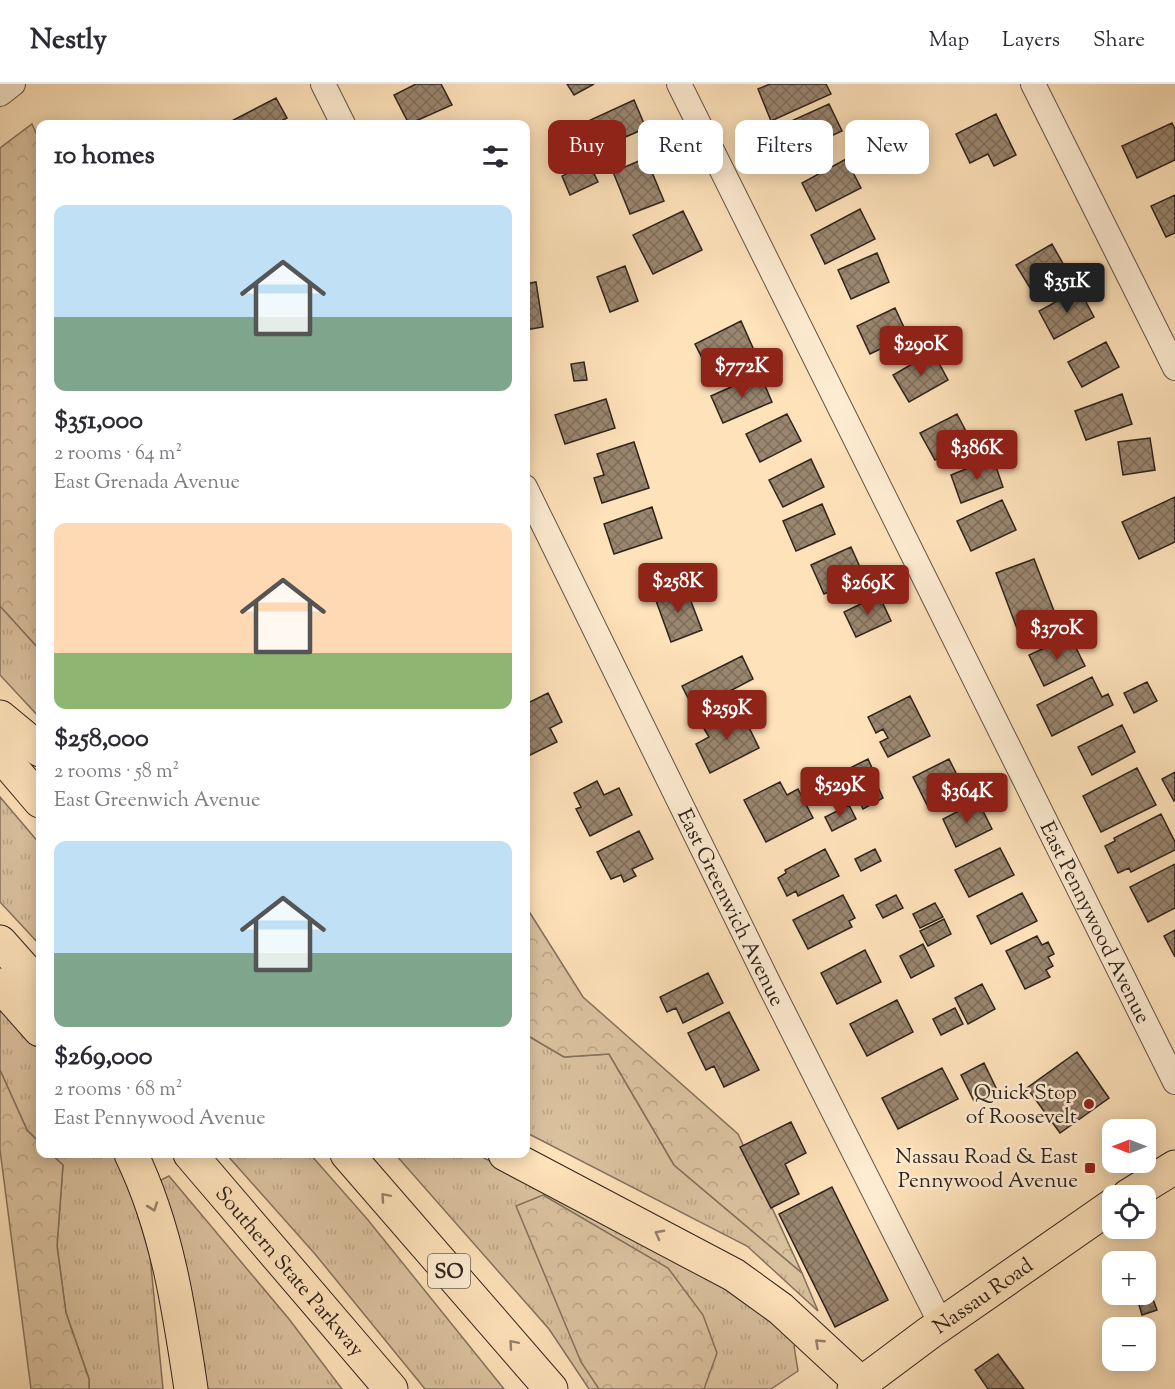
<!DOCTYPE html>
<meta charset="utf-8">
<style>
body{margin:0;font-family:"Sorts Mill Goudy",serif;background:#f2f2f3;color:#2b2b33;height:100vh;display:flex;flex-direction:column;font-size:22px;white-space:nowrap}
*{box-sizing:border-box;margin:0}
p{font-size:20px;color:#7c7c81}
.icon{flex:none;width:33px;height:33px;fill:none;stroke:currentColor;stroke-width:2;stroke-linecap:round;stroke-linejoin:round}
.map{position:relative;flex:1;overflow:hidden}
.panel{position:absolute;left:36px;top:36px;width:494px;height:1038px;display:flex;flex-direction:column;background:#fff;border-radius:12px;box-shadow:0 3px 15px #0003}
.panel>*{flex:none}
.hud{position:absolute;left:548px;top:36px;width:537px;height:54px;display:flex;gap:12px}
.needle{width:39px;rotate:270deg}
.controls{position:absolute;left:1102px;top:1035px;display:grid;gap:12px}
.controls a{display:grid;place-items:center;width:54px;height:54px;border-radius:12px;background:#fff;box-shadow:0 3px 15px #0003;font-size:30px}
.price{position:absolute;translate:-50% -51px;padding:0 14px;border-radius:6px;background:#8f2418;color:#fff;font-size:20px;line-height:39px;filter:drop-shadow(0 2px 3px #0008)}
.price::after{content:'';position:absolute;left:50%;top:36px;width:18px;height:14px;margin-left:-9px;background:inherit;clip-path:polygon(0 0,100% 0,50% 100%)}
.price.active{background:#222;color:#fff}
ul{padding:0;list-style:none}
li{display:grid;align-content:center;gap:12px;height:318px;padding:0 18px}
li span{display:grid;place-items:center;height:186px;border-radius:12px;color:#555}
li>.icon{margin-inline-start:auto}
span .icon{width:108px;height:108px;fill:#fffc;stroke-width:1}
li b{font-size:26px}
h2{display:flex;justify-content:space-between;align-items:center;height:72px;padding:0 18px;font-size:26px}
.pill{padding:0 21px;border-radius:12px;background:#fff;box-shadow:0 3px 15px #0003;font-size:21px;line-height:54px}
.pill.active{background:#8f2418;color:#fff}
header{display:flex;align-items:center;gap:36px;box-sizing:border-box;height:84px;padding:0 30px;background:#fff;border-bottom:2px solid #e1e1e2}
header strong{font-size:28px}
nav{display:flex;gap:33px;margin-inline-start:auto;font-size:21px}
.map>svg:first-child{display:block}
.grass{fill:url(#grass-tufts);stroke:#84725e;stroke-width:1.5}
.forest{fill:url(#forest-crowns);stroke:#84725e;stroke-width:1.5}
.building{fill:url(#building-cross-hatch);stroke:#2e231d;stroke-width:1.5}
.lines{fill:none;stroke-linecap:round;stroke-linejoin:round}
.street-casing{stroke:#625344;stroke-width:26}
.primary-casing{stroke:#2e231d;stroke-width:35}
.highway-casing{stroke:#2e231d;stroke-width:35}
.street{stroke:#feecd2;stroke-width:24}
.primary{stroke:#fee2ba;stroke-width:33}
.highway{stroke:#fee2ba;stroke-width:33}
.oneway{stroke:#96826c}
.poi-dot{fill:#8f2418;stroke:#feecd2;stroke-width:2}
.labels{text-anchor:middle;stroke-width:5;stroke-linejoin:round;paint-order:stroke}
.shield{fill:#feecd2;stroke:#6c5f53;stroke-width:1.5}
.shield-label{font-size:20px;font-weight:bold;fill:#2e231d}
.street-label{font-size:21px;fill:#2e231d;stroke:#feecd2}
.poi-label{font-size:21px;fill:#2e231d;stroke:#feecd2;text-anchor:end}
</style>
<header>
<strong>Nestly</strong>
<nav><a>Map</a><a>Layers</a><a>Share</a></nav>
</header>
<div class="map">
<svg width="1175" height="1305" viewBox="0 0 1175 1305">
<defs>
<pattern id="grass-tufts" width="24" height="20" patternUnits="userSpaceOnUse" patternTransform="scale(1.5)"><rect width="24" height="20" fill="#dbc29f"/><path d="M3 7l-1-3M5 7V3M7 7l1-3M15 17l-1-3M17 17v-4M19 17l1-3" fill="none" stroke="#bca688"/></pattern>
<pattern id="forest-crowns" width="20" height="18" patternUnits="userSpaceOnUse" patternTransform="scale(1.5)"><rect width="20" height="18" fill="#dbc29f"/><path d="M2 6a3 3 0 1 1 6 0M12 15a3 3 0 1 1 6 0" fill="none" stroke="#bca688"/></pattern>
<pattern id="building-cross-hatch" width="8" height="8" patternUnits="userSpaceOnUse" patternTransform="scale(1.5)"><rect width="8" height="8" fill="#9a866f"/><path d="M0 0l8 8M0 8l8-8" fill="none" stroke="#7e6d5b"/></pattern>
</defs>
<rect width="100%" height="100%" fill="#fee2ba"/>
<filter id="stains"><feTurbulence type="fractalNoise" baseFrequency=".00333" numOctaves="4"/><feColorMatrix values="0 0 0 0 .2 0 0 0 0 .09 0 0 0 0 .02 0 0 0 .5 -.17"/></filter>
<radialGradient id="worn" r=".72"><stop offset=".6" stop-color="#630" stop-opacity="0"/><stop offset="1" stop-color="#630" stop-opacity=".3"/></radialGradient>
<path class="grass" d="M0 522 40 566V634L0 591Z
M0 713 40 760V861L0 818Z
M0 915 40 959V1059L27 1046 0 986Z
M525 950 564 973 609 970 674 1081 802 1189 818 1227 747 1162 525 1048Z
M51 1070H118L121 1075 150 1172 163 1305H89V1295L66 1229 57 1162 63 1081Z
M226 1070H310L368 1136 504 1305H425L315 1170Z
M395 1070H476L704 1184 801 1258 794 1262 798 1287 771 1305H589L549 1245Z
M169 1092 289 1235 342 1305H204L159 1097Z"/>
<path class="forest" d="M32 40 40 58V566L0 522V64Z
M525 821 583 913 738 1050 802 1189 674 1081 609 970 564 973 525 950Z
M0 986 27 1046 40 1059V1070H51L63 1081 57 1162 66 1229 89 1295V1305H31L0 1066Z
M543 1111 668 1184 703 1231 717 1269 704 1305H599L581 1278 516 1122Z"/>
<path class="building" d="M416 0H441L452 21 409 40 394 11Z
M567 0H594L574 11Z
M770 0H826L831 10 771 37 758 5Z
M276 14 287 34 276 40H226Z
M634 16 646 44 598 65 586 38Z
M829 20 842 47 782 75 769 47Z
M996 30 1016 71 994 82 988 70 970 79 956 50Z
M1172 39 1175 45V76L1137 94 1122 62Z
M646 74 664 117 630 130 613 88Z
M846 75 861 104 816 127 802 99Z
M589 79 598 98 570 111 562 92Z
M1175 111V149L1166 153 1151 122Z
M860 125 875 155 825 180 811 151Z
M683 127 702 166 653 190 633 151Z
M1052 160 1070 192 1035 212 1016 181Z
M877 169 889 198 851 215 838 186Z
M625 182 638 217 610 228 597 193Z
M536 198 543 243 525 246V200Z
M1079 205 1094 233 1054 255 1039 227Z
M895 224 908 252 870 270 857 242Z
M741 237 753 264 708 286 695 260Z
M1106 258 1119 283 1082 303 1068 278Z
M933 268 948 296 909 318 893 291Z
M584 278 587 296 574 297 571 280Z
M760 290 772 318 723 339 711 312Z
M1122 310 1132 340 1086 356 1075 327Z
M606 315 615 344 565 360 555 331Z
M787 330 801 357 760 378 746 350Z
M957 330 971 357 935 376 920 349Z
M1150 354 1155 386 1123 391 1118 358Z
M634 358 649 404 602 419 594 394 604 391 597 370Z
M993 374 1003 403 961 419 951 391Z
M811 375 824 403 783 423 769 396Z
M1175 413V458L1139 475 1122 438Z
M1002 416 1016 446 971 467 957 437Z
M822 420 835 450 796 467 783 437Z
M652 423 662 454 614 470 604 440Z
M851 463 864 492 824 510 811 481Z
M1034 475 1056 532 1018 547 996 489Z
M685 502 702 546 671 558 655 514Z
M879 511 891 537 856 553 844 528Z
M1070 552 1085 582 1044 602 1029 571Z
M742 572 753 595 694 626 682 602Z
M1092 593 1102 613 1108 610 1113 621 1052 652 1037 621Z
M1147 598 1157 617 1134 629 1124 609Z
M548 609 562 638 550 644 557 658 526 673 525 617 526 620Z
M910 612 930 652 888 673 880 658 888 654 883 645 876 649 868 633Z
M740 625 759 664 710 689 696 660 709 653 703 643Z
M1122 641 1135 668 1092 691 1078 663Z
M868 675 877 695 855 707 844 687Z
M949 675 963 703 927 721 913 693Z
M1137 684 1156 721 1101 748 1083 712Z
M1175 688V716L1174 717 1162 695Z
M597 697 604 711 619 704 632 731 590 752 576 725 581 723 574 709Z
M780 698 787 711 798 705 813 734 766 758 744 716Z
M877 701 883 714 863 725 857 711Z
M978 717 992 745 956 763 943 735Z
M849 721 856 735 832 747 825 733Z
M1161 730 1175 758V766L1131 788 1129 784 1118 789 1105 762 1115 757 1114 754Z
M639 747 653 775 632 785 636 792 624 798 621 791 611 795 597 768Z
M1000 764 1014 791 969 813 955 786Z
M825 765 839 792 798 812 796 807 787 812 778 794 786 789 785 786Z
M875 765 881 777 861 787 855 775Z
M1175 780V824L1148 838 1130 803Z
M1022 809 1037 837 991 860 977 832Z
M843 811 855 834 849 837 852 843 808 865 793 836Z
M896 811 903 824 883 834 876 821Z
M935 819 943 833 920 844 913 830Z
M944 835 951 850 928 862 920 847Z
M1175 846V873L1164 852Z
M1037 852 1042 861 1048 858 1054 870 1048 873 1053 882 1046 886 1050 893 1025 905 1006 867Z
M923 860 934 882 911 894 900 872Z
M865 866 881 898 837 920 821 889Z
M708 889 723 919 683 939 676 924 667 928 660 913Z
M982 900 995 925 968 940 955 914Z
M897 916 913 948 867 972 850 940Z
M955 924 963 940 941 951 933 935Z
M729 928 759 986 724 1003 714 982 706 986 688 949Z
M1077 968 1109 1014 1060 1049 1027 1004Z
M984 979 997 1006 974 1017 961 991Z
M942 984 958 1015 898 1045 882 1014Z
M791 1038 806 1069 785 1080 799 1110 771 1124 740 1063Z
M832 1103 888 1216 835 1243 779 1130Z
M1151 1210 1157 1226 1142 1231 1137 1214Z
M998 1270 1024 1305H988L975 1286Z"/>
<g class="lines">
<g class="street-casing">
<g id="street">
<path d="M323 0 343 40"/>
<path id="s1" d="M679 0 1175 998"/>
<path d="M1033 0 1175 284"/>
<path d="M0 10 13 0"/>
<path id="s2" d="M525 403 769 900 941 1240"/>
</g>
</g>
<g class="primary-casing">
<g id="primary">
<path d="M1128 1112 1175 1083"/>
<path id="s3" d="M854 1305 929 1249 1113 1121"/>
</g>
</g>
<g class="highway-casing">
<g id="highway">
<path d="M0 633 40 666"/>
<path d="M0 670 40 717"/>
<path d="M0 858 40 903"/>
<path d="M0 901 40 946"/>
<path d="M131 1070C167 1144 179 1224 191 1305"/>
<path id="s4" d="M190 1070 391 1305"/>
<path d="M347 1070 551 1305"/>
<path d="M505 1070 734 1191 781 1225 862 1300"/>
</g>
</g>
<use href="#street" class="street"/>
<use href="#primary" class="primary"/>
<use href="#highway" class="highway"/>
</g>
<defs><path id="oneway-chevron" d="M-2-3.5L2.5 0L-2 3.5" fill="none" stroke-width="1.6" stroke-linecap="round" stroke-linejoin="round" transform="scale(1.5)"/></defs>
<g class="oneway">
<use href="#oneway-chevron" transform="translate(385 1113) rotate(-131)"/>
<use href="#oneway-chevron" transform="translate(153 1123) rotate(71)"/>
<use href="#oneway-chevron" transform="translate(659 1150) rotate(-152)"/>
<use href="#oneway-chevron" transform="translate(819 1259) rotate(-137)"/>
<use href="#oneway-chevron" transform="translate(513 1260) rotate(-131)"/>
</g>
<g class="poi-dot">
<circle cx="1089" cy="1020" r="6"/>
<rect x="1084" y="1078" width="12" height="12" rx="3"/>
</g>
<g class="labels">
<rect class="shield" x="428" y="1170" width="42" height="34" rx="4.5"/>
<g class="shield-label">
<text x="449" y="1194">SO</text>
</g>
<g class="street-label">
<text dy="7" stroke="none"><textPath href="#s2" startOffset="468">East Greenwich Avenue</textPath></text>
<text dy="7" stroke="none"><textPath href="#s1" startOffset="936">East Pennywood Avenue</textPath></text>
<text dy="7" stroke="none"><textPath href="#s4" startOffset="154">Southern State Parkway</textPath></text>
<text dy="7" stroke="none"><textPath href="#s3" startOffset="159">Nassau Road</textPath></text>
</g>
<g class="poi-label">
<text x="1077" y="1015">Quick Stop<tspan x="1077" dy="24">of Roosevelt</tspan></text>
<text x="1078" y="1079">Nassau Road &amp; East<tspan x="1078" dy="24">Pennywood Avenue</tspan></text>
</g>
</g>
<rect width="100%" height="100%" filter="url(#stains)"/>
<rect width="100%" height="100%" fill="url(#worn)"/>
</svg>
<div class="controls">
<a><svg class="needle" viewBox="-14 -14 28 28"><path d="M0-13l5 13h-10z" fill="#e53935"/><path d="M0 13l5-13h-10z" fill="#7c7c81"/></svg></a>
<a><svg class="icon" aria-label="locate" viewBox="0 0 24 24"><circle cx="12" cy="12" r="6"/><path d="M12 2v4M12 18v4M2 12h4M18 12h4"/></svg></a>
<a>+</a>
<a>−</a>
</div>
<b class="price active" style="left:1067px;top:230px">$351K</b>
<b class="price" style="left:921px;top:293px">$290K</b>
<b class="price" style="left:742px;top:315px">$772K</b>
<b class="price" style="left:977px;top:397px">$386K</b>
<b class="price" style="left:678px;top:530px">$258K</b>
<b class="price" style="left:868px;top:532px">$269K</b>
<b class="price" style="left:1057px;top:577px">$370K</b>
<b class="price" style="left:727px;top:657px">$259K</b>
<b class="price" style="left:840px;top:734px">$529K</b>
<b class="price" style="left:967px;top:740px">$364K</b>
<div class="hud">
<a class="pill active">Buy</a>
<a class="pill">Rent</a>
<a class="pill">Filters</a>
<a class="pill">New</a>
</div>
<section class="panel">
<h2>10 homes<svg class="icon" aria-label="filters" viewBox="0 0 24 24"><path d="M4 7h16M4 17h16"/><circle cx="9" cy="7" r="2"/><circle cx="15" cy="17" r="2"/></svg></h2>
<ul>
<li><span style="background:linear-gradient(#bfe0f5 60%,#7fa58c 0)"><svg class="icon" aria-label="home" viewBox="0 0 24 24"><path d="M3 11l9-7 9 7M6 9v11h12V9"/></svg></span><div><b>$351,000</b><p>2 rooms · 64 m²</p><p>East Grenada Avenue</p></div></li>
<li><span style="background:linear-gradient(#ffd9b3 70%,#8fb573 0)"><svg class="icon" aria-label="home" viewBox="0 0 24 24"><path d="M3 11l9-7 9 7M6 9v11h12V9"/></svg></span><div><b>$258,000</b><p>2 rooms · 58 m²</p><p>East Greenwich Avenue</p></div></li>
<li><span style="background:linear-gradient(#bfe0f5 60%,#7fa58c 0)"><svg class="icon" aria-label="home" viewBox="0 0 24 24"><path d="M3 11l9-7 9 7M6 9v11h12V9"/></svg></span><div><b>$269,000</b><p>2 rooms · 68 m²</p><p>East Pennywood Avenue</p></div></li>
</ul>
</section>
</div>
